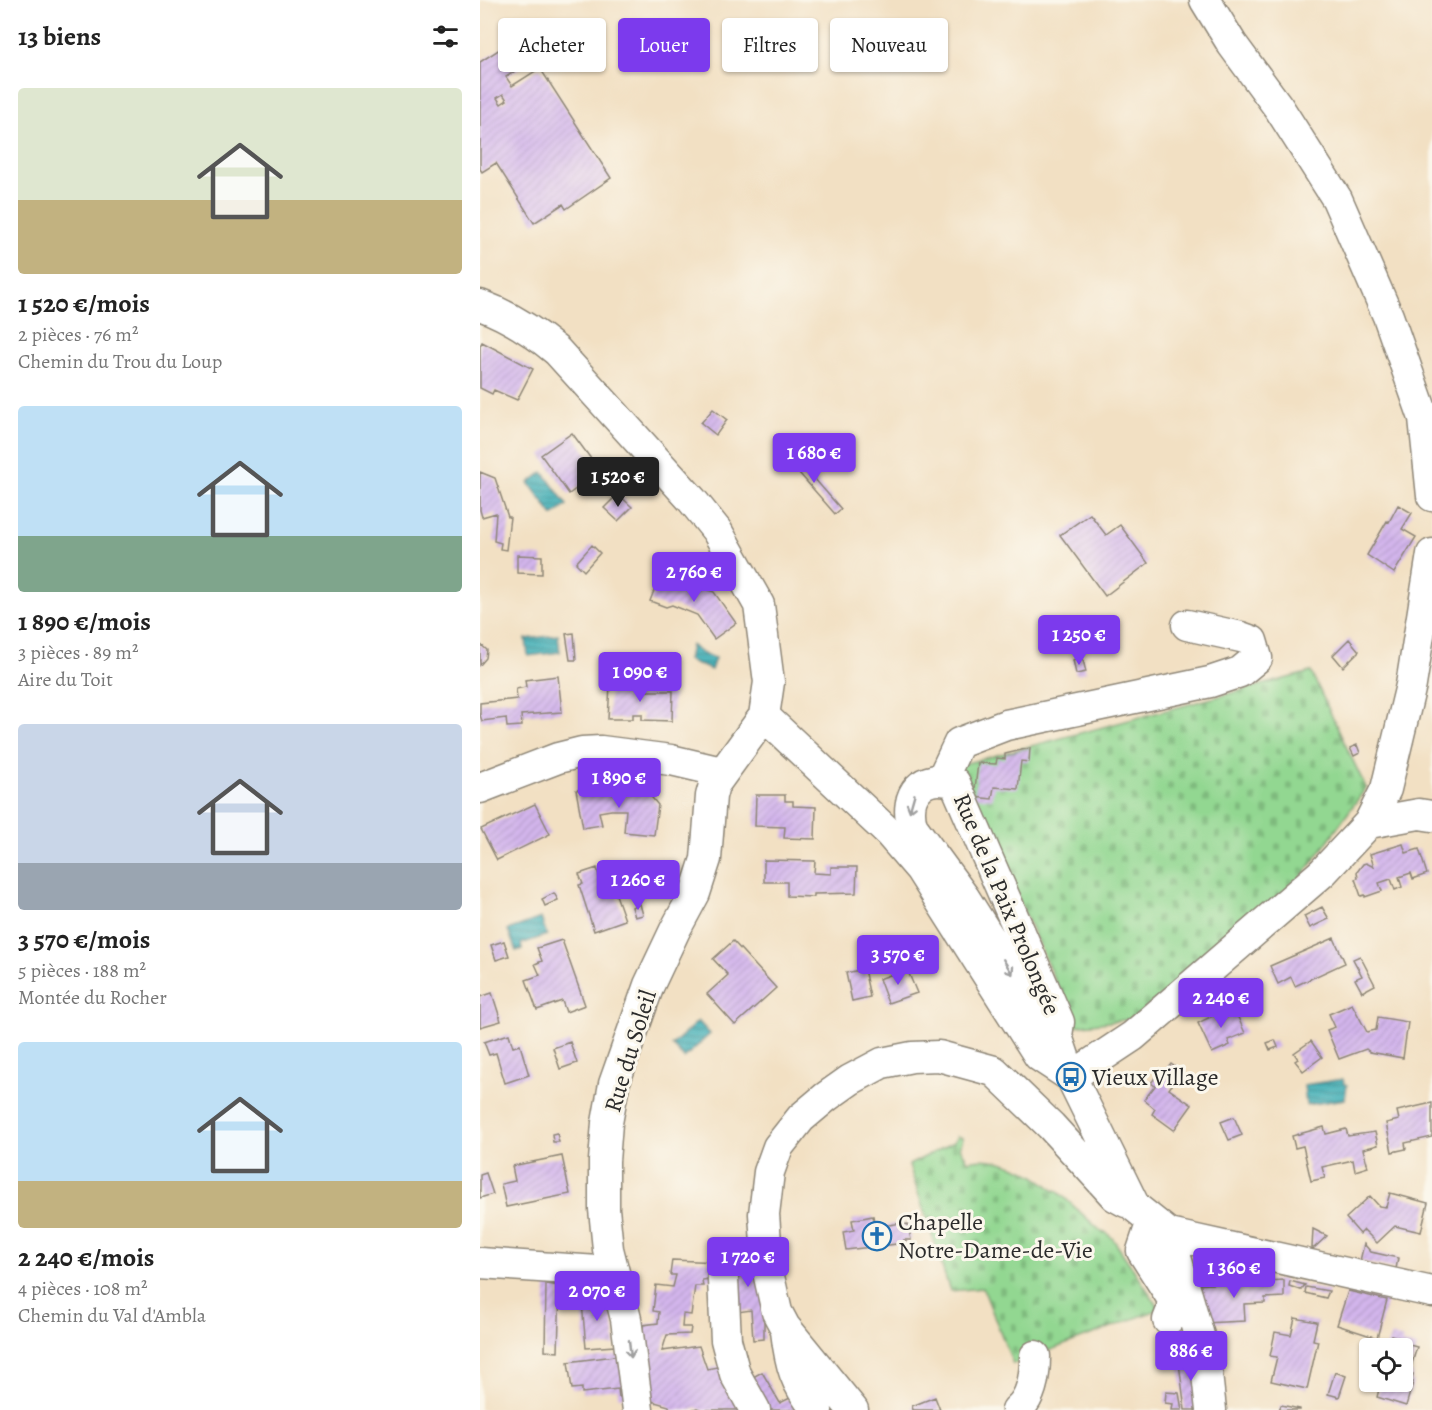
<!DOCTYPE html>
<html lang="fr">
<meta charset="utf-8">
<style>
body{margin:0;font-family:Alegreya,serif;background:#f6f6f6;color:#222;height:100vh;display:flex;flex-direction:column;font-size:22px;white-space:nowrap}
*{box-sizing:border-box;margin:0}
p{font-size:20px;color:#767676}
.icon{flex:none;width:33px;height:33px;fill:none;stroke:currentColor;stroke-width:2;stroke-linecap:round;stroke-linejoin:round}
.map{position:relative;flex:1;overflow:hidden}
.panel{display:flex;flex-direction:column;background:#fff;width:480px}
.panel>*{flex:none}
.hud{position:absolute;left:18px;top:18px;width:570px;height:54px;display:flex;gap:12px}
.controls{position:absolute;left:879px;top:1338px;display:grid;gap:12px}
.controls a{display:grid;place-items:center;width:54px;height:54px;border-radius:6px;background:#fff;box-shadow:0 2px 4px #0004;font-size:30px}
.price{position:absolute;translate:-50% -51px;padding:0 14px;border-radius:6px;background:#7c3aed;color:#fff;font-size:20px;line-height:39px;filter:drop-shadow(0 2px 3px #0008)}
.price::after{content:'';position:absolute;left:50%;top:36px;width:18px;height:14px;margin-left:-9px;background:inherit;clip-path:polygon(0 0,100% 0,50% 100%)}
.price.current{background:#222;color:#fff}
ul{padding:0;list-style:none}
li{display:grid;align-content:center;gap:12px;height:318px;padding:0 18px}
li span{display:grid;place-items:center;height:186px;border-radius:6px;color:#555}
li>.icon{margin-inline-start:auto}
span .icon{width:108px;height:108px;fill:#fffc;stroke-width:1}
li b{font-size:26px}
h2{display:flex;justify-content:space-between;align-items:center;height:72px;padding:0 18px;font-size:26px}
.chip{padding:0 21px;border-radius:6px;background:#fff;box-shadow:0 2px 4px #0004;font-size:21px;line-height:54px}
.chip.current{background:#7c3aed;color:#fff}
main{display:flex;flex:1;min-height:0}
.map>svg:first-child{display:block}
.cemetery{fill:url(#cemetery-stones);stroke:#5e815e;stroke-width:1.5}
.water{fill:url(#water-rules);stroke:#346c70;stroke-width:1.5}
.building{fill:url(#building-hatch);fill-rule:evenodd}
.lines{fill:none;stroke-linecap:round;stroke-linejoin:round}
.minor-casing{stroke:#8e8677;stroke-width:33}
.minor{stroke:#fff;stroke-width:30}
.oneway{stroke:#a0a0a0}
.labels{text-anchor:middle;stroke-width:6;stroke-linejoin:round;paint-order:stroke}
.street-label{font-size:24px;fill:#2b2b2b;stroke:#fbf7ec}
.poi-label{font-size:24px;fill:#2b2b2b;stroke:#fbf7ec;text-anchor:start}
</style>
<main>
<section class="panel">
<h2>13 biens<svg class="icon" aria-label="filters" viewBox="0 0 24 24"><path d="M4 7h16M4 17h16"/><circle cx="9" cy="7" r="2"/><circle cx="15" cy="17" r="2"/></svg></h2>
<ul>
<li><span style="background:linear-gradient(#dfe7d0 60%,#c2b280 0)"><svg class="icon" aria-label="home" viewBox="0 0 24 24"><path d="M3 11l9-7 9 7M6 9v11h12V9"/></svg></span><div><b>1 520 €/mois</b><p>2 pièces · 76 m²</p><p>Chemin du Trou du Loup</p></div></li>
<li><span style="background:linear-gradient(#bfe0f5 70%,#7fa58c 0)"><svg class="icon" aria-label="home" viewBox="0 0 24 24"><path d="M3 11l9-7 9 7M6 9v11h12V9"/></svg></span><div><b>1 890 €/mois</b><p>3 pièces · 89 m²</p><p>Aire du Toit</p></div></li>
<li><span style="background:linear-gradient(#c9d6e8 75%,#9aa5b1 0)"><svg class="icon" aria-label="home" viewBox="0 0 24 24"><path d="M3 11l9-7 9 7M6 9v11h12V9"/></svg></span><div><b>3 570 €/mois</b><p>5 pièces · 188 m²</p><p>Montée du Rocher</p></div></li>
<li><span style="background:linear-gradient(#bfe0f5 75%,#c2b280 0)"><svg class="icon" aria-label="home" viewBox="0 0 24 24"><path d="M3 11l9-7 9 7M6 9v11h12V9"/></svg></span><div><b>2 240 €/mois</b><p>4 pièces · 108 m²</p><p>Chemin du Val d'Ambla</p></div></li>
</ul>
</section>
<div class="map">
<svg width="952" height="1410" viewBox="0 0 952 1410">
<defs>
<pattern id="cemetery-stones" width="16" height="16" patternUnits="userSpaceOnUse" patternTransform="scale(1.5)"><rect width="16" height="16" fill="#92d791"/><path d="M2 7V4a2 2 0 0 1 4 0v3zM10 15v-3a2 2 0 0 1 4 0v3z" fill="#7eb97d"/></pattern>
<pattern id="water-rules" width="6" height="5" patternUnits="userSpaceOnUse" patternTransform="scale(1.5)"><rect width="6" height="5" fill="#3cadb5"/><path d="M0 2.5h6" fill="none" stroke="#338d93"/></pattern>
<pattern id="building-hatch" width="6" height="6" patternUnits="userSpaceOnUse" patternTransform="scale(1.5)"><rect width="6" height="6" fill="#d3b5ec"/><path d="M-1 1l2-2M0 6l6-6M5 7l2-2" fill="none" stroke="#b59ccb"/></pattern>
</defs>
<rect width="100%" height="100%" fill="#fbf7ec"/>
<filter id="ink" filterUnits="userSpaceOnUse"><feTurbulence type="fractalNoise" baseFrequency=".0167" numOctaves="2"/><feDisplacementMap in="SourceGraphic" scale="12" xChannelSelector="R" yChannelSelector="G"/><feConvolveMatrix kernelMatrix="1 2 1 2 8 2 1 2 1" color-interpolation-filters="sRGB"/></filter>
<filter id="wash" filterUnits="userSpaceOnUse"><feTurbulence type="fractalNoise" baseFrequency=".008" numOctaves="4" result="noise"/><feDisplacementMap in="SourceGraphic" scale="24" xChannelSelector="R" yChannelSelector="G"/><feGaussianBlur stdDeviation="1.35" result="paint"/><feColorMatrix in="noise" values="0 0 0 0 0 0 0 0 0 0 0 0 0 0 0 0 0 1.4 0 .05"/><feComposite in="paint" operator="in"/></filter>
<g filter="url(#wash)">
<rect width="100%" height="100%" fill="#f2e0c3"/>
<path class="cemetery" d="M831 672 886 788 817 884 653 1019 595 1026 479 765Z
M477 1136 483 1138 480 1148 488 1161C515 1154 555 1172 574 1191L576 1190 623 1233 625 1232 633 1239 680 1309 533 1364 503 1288 470 1291 429 1165 474 1142Z"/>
<path class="water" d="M63 472 87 505 73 516 49 483Z
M78 635 80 652 48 656 46 639Z
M211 645 221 653 235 658 231 670 208 660Z
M61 918 67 935 41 944 42 949 36 951 28 930Z
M218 1021 230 1034 204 1058 192 1045Z
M863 1079 864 1084 867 1085 865 1099 826 1105 824 1085Z"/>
<g id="blocks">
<path class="building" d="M43 34 58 56 26 77 32 86 60 68 131 178 86 209 83 204 54 223 16 163 2 172 0 169V62ZM23 94 27 100 21 104 17 98Z
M2 342 53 369 37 400 14 390 12 394 0 388V346Z
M233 409 247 420 236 435 221 423Z
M92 433 120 471 89 494 61 455Z
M312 453 361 509 355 514 306 458Z
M0 472 15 478 28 517H30L26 550 20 549 21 543 14 541 16 513 2 517 0 510Z
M138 494 152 507 138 521 124 508Z
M918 505 932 513 922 529 936 537 914 573 887 555 907 521 909 522Z
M610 514 626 535 640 525 668 563 625 596 580 535Z
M112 545 120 553 104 571 96 563Z
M37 555 62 556V574L37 573Z
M180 575 199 583 201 579 234 592 256 623 234 639 217 615 192 605 186 607 170 601Z
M94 633 96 660H90L86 634Z
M869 639 879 651 863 667 853 655Z
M0 644 7 650 6 658 0 665Z
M602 656 606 672 596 674 593 660Z
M134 667 141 669 137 680 131 678Z
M78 676 82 712 41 715 42 726 27 727 26 718 2 721 0 715V703L37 699 36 689 46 687 45 680Z
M144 683 167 684 166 691H193L192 721 162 720V714H153V719H128L130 685H144Z
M877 745 880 753 874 756 870 748Z
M550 748 549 762 541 761 538 789 514 787 512 799 494 797 498 763 516 764 517 758 525 759V754Z
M108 788 109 793 127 788 168 793 178 805 174 835 144 832 146 810H131L119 812 122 825 103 828 96 790Z
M276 795H305V801H313V806L336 807 335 839 304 838 305 827 275 826Z
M55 804 70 834 17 860 1 829Z
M923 844 926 853 939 849 947 874 933 879 931 873 919 877 922 887 915 890 911 879 899 883 902 891 885 897V895L881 896 875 879 878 878 877 872 883 864 886 863 894 867 890 854Z
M284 860 335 861 334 873 351 874V867H377L376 893 334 894V897L307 896V882H284Z
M170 862H186L188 881 172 882Z
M117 868 120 879 129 875 145 920 114 931 99 885 103 884 99 874Z
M74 893 78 900 65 906 62 899Z
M160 904 163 915 155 917 152 907Z
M842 907 849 919 830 928 824 916Z
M854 938 865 963 815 986 811 977 798 984 790 966Z
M82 940 105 1005 86 1012 82 1001 57 1010 46 980 60 975 55 964 62 961 57 948Z
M24 941 29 956 16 960 11 945Z
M253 941 296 988 255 1025 227 994 248 975 233 959Z
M880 956 895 985 882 992 875 979 882 976 873 959Z
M384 969 390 997 372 1001 366 973Z
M427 969 437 993 408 1003 399 979Z
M12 993 21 1021 0 1027V997Z
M872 1004 887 1032 896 1030 898 1017 928 1022 923 1058 890 1052 886 1049 859 1059 847 1030 855 1027 849 1014Z
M753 1006 765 1033 748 1040 750 1045 732 1053 718 1023Z
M29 1034 33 1047 40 1045 49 1075 25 1083 16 1053 9 1055 4 1042Z
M795 1040 798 1047 790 1050 787 1043Z
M831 1041 842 1057 823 1071 815 1061 818 1059 814 1053Z
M90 1042 97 1063 80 1069 73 1048Z
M691 1064 701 1071 689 1089 712 1105 694 1130 672 1114 675 1109 664 1100 675 1086 671 1083 681 1070 685 1072Z
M952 1103V1137L925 1143 926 1149 912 1152 906 1123 919 1120 917 1111Z
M754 1117 762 1135 749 1140 741 1122Z
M844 1127 846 1134 866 1129 868 1136 895 1132 898 1145 883 1149 888 1167 875 1171 873 1160 842 1167 845 1178 831 1181 823 1146 815 1148 812 1136Z
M77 1133 79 1142H73L72 1134Z
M82 1156 90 1194 26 1207 21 1184 35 1181 32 1166Z
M6 1173 13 1194 0 1198V1175Z
M910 1193 948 1203 941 1232 915 1226 897 1243 884 1230 880 1234 866 1218 890 1196 899 1206 906 1207Z
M393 1216 395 1227 422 1223V1225L428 1224 431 1240H424L425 1243 366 1250 363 1232 374 1230 372 1220Z
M833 1229 847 1236 834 1248H832Z
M884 1244 891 1252 918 1258 916 1269 880 1261Z
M278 1248 284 1299V1339L273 1340 271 1310 251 1313 252 1249Z
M192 1260 239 1262V1278L222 1280 223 1286H215L211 1315 203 1314 202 1327H211L210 1334 187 1335 182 1351 219 1346 227 1369 247 1365 272 1410H222L217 1408 211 1410H190L189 1406 164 1399 163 1325 178 1323 179 1312 173 1311 176 1285 193 1287 196 1275H190Z
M804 1280V1297L785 1298V1303L764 1304 765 1321 723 1323 713 1285Z
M810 1281 825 1285 821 1290 809 1286Z
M66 1284 80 1286 78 1352 65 1351Z
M826 1287 849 1291 846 1298 825 1293Z
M101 1291 122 1296 123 1304 131 1303 135 1346 106 1348Z
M868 1291 907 1300 897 1338 857 1325Z
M815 1318 837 1322 833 1340 838 1341 827 1389 791 1381 797 1357 790 1356 795 1332 811 1335Z
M911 1335 923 1339 922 1343 937 1347 929 1373 933 1374 931 1381 933 1382 926 1406 897 1397 901 1382H922V1348H906Z
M716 1351 724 1410H705L698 1355Z
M142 1355 148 1396 139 1397 138 1389 102 1393V1388L92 1389 88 1362Z
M282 1372 300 1403 314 1396 321 1410H280L264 1382Z
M855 1372 866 1376 859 1397 848 1394Z
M686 1392 699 1393 702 1410H692L693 1404 685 1403Z
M455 1397 460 1410H433L432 1406Z
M801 1405 820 1409V1410H799Z"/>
</g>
</g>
<g filter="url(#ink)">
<use href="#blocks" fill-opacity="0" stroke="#8e8677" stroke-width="1.5"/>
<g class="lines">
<g class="minor-casing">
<path id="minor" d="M725 0 752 44 799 108 857 199 908 316 944 418 952 496
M0 305C30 316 53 331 77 351L212 500 237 531 279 605 289 682 284 716 234 785 231 796 226 859 215 893 195 930 169 985 134 1084 127 1123 124 1161V1209L128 1249 146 1319 158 1410
M284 716 409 833 440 869 559 1056 591 1077
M462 779 479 743 526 725 730 682 760 672 777 658 772 641 761 637 707 625
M0 788 78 758 102 752 121 751 191 760 242 772
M889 823 939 814 952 816
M577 1036 579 1022 475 783C442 772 424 794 432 826L484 897 557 1013 577 1036 591 1077 655 1207 689 1234 725 1356 731 1410
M591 1077 653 1036 843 872 889 823 906 789 931 685 952 554
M672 1221 662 1251 692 1298V1310L688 1320
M689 1234 952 1292
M242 1259 246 1340 255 1374 275 1410
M0 1263 133 1272
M306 1331C310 1365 315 1384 337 1410
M373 1410 305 1327 297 1312 288 1272 284 1214 289 1172 298 1147 321 1118 346 1097 370 1080 402 1063 432 1057 459 1056 514 1071 571 1126 635 1196 646 1202
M537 1410C552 1398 555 1374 555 1356"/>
</g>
<use href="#minor" class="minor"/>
</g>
<defs><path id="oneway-shaft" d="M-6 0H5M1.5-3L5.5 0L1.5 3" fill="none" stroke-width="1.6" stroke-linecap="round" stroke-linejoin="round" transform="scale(1.5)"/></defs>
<g class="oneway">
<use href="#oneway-shaft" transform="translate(432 803) rotate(106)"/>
<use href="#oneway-shaft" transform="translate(528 967) rotate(58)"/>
<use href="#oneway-shaft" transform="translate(150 1349) rotate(83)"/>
</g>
</g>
<defs>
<g id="bus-ring" transform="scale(1.5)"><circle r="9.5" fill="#fbf7ec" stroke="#1f6fb2" stroke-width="1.5"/><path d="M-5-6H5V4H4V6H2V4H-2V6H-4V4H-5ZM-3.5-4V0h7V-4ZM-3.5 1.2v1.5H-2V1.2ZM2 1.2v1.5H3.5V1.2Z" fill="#1f6fb2"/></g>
<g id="church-ring" transform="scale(1.5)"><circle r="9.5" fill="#fbf7ec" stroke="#1f6fb2" stroke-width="1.5"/><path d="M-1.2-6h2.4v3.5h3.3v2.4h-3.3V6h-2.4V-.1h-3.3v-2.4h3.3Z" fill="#1f6fb2"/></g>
</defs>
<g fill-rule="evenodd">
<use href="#bus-ring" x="591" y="1077"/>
<use href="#church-ring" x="397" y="1236"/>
</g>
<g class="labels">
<g class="street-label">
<text transform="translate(527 904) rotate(67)" y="8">Rue de la Paix Prolongée</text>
<text transform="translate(150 1051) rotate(-73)" y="8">Rue du Soleil</text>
</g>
<g class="poi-label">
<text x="612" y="1085">Vieux Village</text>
<text x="418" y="1230">Chapelle<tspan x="418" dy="28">Notre-Dame-de-Vie</tspan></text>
</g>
</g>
</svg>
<div class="controls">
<a><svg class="icon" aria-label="locate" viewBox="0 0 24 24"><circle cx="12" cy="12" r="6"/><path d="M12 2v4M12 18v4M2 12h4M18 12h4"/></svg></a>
</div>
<b class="price" style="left:334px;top:484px">1 680 €</b>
<b class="price current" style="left:138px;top:508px">1 520 €</b>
<b class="price" style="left:214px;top:603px">2 760 €</b>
<b class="price" style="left:599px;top:666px">1 250 €</b>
<b class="price" style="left:160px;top:703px">1 090 €</b>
<b class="price" style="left:139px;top:809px">1 890 €</b>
<b class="price" style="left:158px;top:911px">1 260 €</b>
<b class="price" style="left:418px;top:986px">3 570 €</b>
<b class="price" style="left:741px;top:1029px">2 240 €</b>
<b class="price" style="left:268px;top:1288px">1 720 €</b>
<b class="price" style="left:754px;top:1299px">1 360 €</b>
<b class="price" style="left:117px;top:1322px">2 070 €</b>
<b class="price" style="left:711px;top:1382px">886 €</b>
<div class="hud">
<a class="chip">Acheter</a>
<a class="chip current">Louer</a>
<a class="chip">Filtres</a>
<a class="chip">Nouveau</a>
</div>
</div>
</main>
